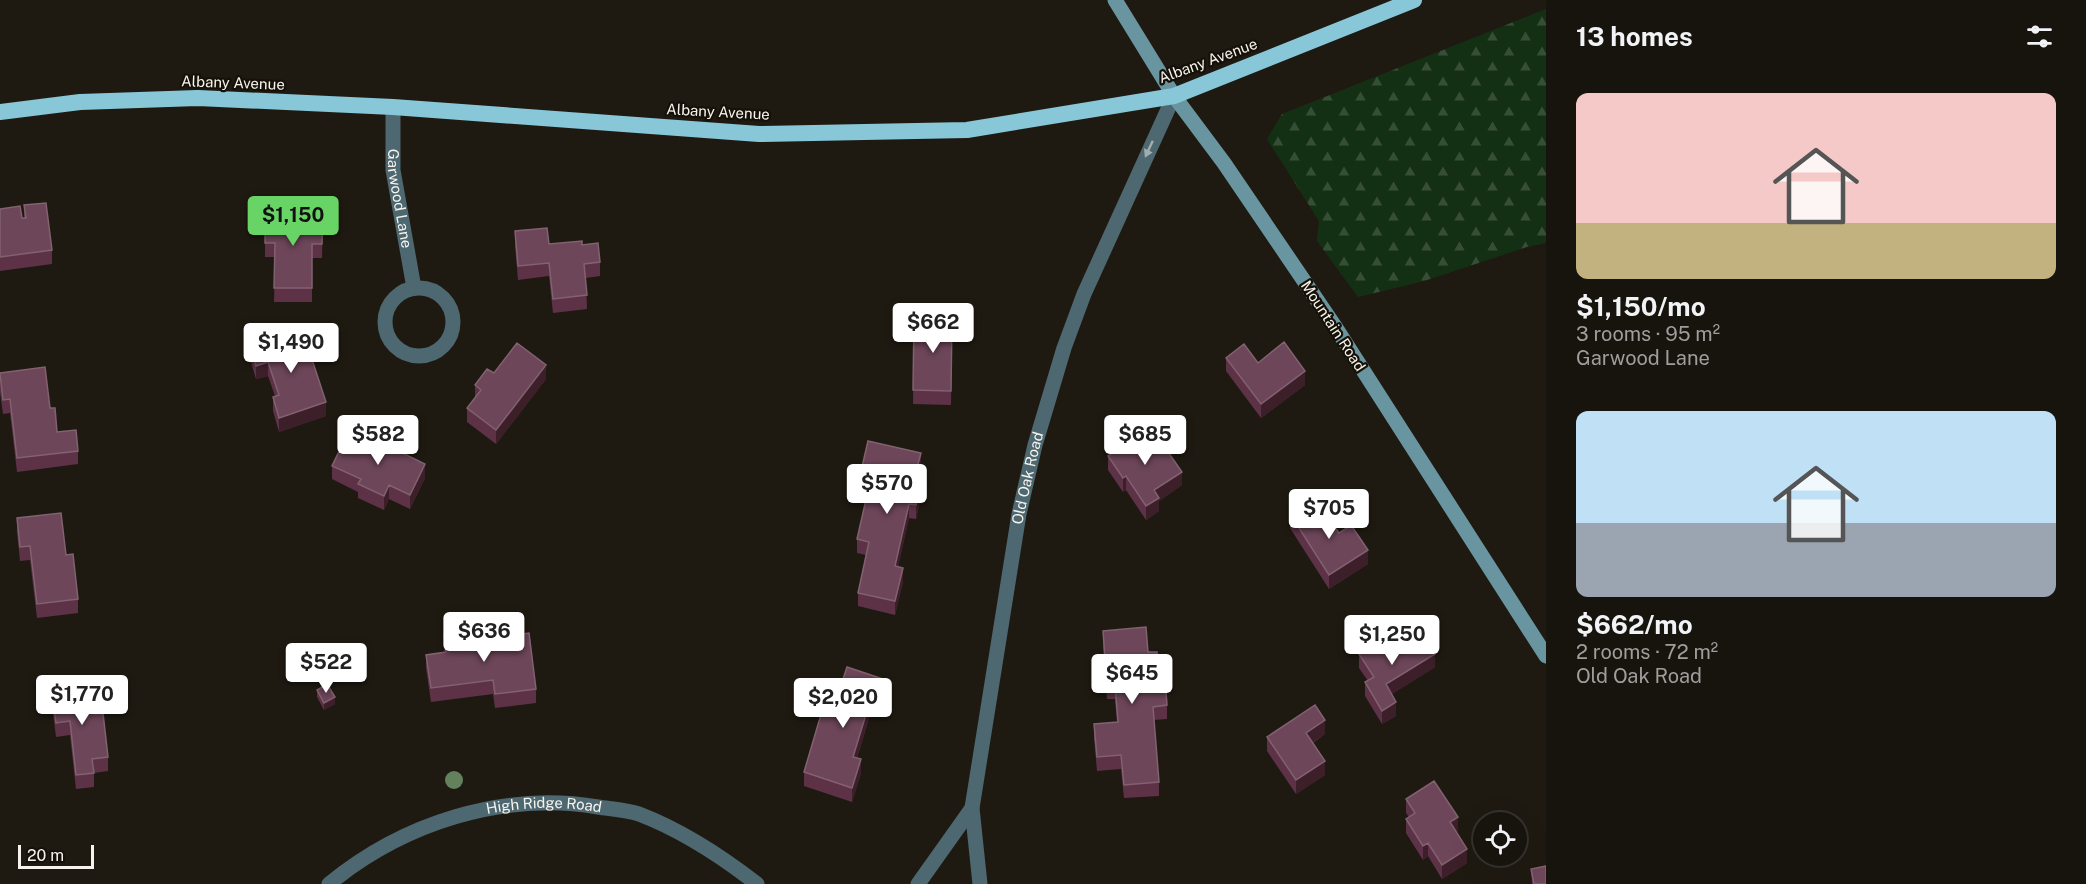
<!DOCTYPE html>
<meta charset="utf-8">
<style>
body{margin:0;font-family:"Public Sans",sans-serif;background:#201d16;color:#f1f3f6;height:100vh;display:flex;flex-direction:column;font-size:22px;white-space:nowrap}
*{box-sizing:border-box;margin:0}
p{font-size:20px;color:#9e9e9d}
.icon{flex:none;width:33px;height:33px;fill:none;stroke:currentColor;stroke-width:2;stroke-linecap:round;stroke-linejoin:round}
.map{position:relative;flex:1;overflow:hidden}
.sheet{display:flex;flex-direction:column;background:#17140d;width:540px}
.sheet>*{flex:none}
.tools{position:absolute;left:1473px;top:812px;display:grid;gap:12px}
.tools a{display:grid;place-items:center;width:54px;height:54px;border-radius:50%;background:#17140d;box-shadow:0 6px 24px #0002,0 0 0 2px #36332e;font-size:30px}
.scale{position:absolute;left:18px;bottom:15px;width:76px;box-sizing:border-box;padding-left:6px;border:3px solid #f6f3ed;border-top:0;font-size:16px;line-height:21px;white-space:nowrap;color:#f6f3ed;-webkit-text-stroke:4px #151108;paint-order:stroke}
.price{position:absolute;translate:-50% -51px;padding:0 14px;border-radius:6px;background:#fff;color:#222;font-size:20px;line-height:39px;filter:drop-shadow(0 2px 3px #0008)}
.price::after{content:'';position:absolute;left:50%;top:36px;width:18px;height:14px;margin-left:-9px;background:inherit;clip-path:polygon(0 0,100% 0,50% 100%)}
.price.on{background:#68d465;color:#111}
ul{padding:0;list-style:none}
li{display:grid;align-content:center;gap:12px;height:318px;padding:0 30px}
li span{display:grid;place-items:center;height:186px;border-radius:12px;color:#555}
li>.icon{margin-inline-start:auto}
span .icon{width:108px;height:108px;fill:#fffc;stroke-width:1}
li b{font-size:26px}
h2{display:flex;justify-content:space-between;align-items:center;height:72px;padding:0 30px;font-size:26px}
main{display:flex;flex:1;min-height:0}
.map>svg:first-child{display:block}
.forest{fill:url(#forest-firs)}
.lines{fill:none;stroke-linecap:round;stroke-linejoin:round}
.minor{stroke:#4d6870;stroke-width:15}
.secondary{stroke:#6995a1;stroke-width:15}
.trunk{stroke:#88c7d8;stroke-width:16}
.tree{fill:#63815c}
.wall{fill:#5d3247}
.shaded-wall{fill:#3d1f2a}
.building{fill:#6d4659;stroke:#826170;stroke-width:1.5}
.oneway{fill:#a2aeae}
.labels{text-anchor:middle;stroke-width:4.5;stroke-linejoin:round;paint-order:stroke}
.street-label{font-size:15px;fill:#f6f3ed;stroke:#151108}
</style>
<main>
<div class="map">
<svg width="1546" height="884" viewBox="0 0 1546 884">
<defs>
<pattern id="forest-firs" width="22" height="20" patternUnits="userSpaceOnUse" patternTransform="scale(1.5)"><rect width="22" height="20" fill="#143014"/><path d="M5 1l3.5 6h-7zM16 11l3.5 6h-7z" fill="#374e36"/></pattern>
</defs>
<rect width="100%" height="100%" fill="#1f1a11"/>
<path class="forest" d="M1546 9V243L1527 247 1424 281 1358 297 1317 241 1319 221 1267 139 1282 114Z"/>
<g class="lines">
<g class="minor">
<path id="s1" d="M393 107V170L414 288"/>
<circle cx="419" cy="322" r="34"/>
<path id="s2" d="M329 884C403 823 503 791 598 807 611 809 626 810 639 814 681 830 721 856 757 884"/>
<path d="M918 884 972 808"/>
<path id="s3" d="M980 884 972 808 1019 514 1035 445 1064 348 1084 294 1174 96"/>
</g>
<path class="secondary" d="M1115 0 1174 96 1224 163 1336 328 1546 656"/>
<path class="trunk" d="M0 112 80 102 198 98 393 107 759 134 967 130 1174 96 1414 0"/>
</g>
<circle class="tree" cx="454" cy="780" r="9"/>
<path class="wall" d="M24 205 52 250V264L0 271V209L22 218H24Z
M265 213 323 214 322 258H312V302H274L275 257H265Z
M515 231 600 262V276L586 278 587 309 553 313 549 276 518 280 515 245Z
M914 318H952L951 405 913 404Z
M303 332 326 416 279 432 273 411V397L275 396 268 376 256 379 251 362V349Z
M1226 358 1258 363 1305 385 1261 418 1226 371Z
M0 373 50 408 57 432 78 451V464L17 472 10 413 3 414 0 392Z
M494 373 546 379 496 444 467 422V408L475 398V385Z
M1108 456 1182 485 1159 501V511L1146 520 1126 490 1123 492 1108 470Z
M332 466 425 478 410 509 389 499 384 510 358 498V492L332 479Z
M862 467H921L920 469 924 483 916 519 909 518 898 567 903 582 895 615 858 606V593L866 555 857 553V539L870 482 862 481Z
M1290 514 1311 517 1339 533 1368 564 1329 589 1290 528Z
M17 518 66 555 78 599V613L37 618 30 560 20 561 17 532Z
M1103 631 1148 652 1159 679 1167 705V719L1154 720 1159 782V796L1124 798 1121 769 1097 771 1094 738V724L1117 722 1115 699H1107L1103 645Z
M444 634 467 641 536 689V703L495 708 493 694 431 702 426 668V655L444 652Z
M1397 652 1435 667 1392 694 1396 716 1382 724 1365 696V682L1368 681 1359 668V654Z
M317 690 335 704 324 710 317 697Z
M52 691 95 714 108 757V771L94 773V787L76 789 70 735 56 737 52 705Z
M883 692 875 717 870 715 857 758 861 773 852 802 804 786V772L835 704Z
M1325 734 1313 743 1325 775 1296 794 1267 751V737Z
M1406 799 1458 831 1456 832 1467 863 1442 879 1428 856 1423 860 1406 833V819L1409 817 1406 813Z
M1531 869 1546 884H1532Z"/>
<path class="shaded-wall" d="M268 362V376L256 379V366Z
M546 365V379L496 444V430Z
M1305 371V385L1261 418V404Z
M326 402V416L279 432V418Z
M921 453V467L917 482V468Z
M425 464V478L410 509V495Z
M924 470V483L916 519V505Z
M1182 472V485L1159 501V511L1146 520V506L1154 490Z
M1126 476V490L1123 492V478Z
M389 485V499L384 510V496Z
M909 504V518L895 580V566Z
M1368 550V564L1329 589V575Z
M903 568V582L895 615V601Z
M1435 654V667L1386 698V684Z
M883 679V692L875 717V703Z
M335 697V704L324 710V703Z
M870 701V715L853 770V757Z
M1396 702V716L1382 724V711Z
M1325 720V734L1306 747V733Z
M861 759V773L852 802V788Z
M1325 761V775L1296 794V780Z
M1458 817V831L1450 836V822Z
M1428 843V856L1423 860V846Z
M1467 849V863L1442 879V865Z"/>
<path class="building" d="M46 203 52 250 0 257V209L20 206 22 218H26L24 205Z
M265 213 323 214 322 244H312V288H274L275 243H265Z
M547 228 549 244 582 241V245L598 243 600 262 584 264 587 295 553 299 549 263 518 266 515 231Z
M914 318H952L951 391 913 390Z
M303 332 326 402 279 418 273 397 279 395 268 362 256 366 251 349Z
M1284 342 1305 371 1261 404 1226 358 1244 344 1258 363Z
M517 343 546 365 496 430 467 408 481 390 475 385 487 369 494 373Z
M45 367 50 408H55L57 432 76 430 78 451 17 458 10 399 3 400 0 373Z
M1145 431 1160 453 1166 449 1182 472 1154 490 1159 498 1146 506 1126 476 1123 478 1108 456Z
M348 433 374 445 376 440 425 464 410 495 389 485 384 496 358 484 361 479 332 466Z
M868 441 921 453 917 468 924 470 916 505 909 504 895 566 903 568 895 601 858 593 869 542 857 539 873 469 862 467Z
M1303 505 1311 517 1323 509 1339 533 1351 525 1368 550 1329 575 1290 514Z
M61 513 66 555 73 554 78 599 37 604 30 546 20 547 17 518Z
M1146 627 1148 652H1157L1159 679 1165 678 1167 705 1153 707 1159 782 1124 785 1121 755 1097 757 1094 724 1118 722 1115 685H1107L1103 631Z
M465 632 467 641 529 633 536 689 495 694 493 680 431 688 426 655 446 652 444 634Z
M1424 636 1435 654 1386 684 1396 702 1382 711 1365 682 1374 677 1359 654 1387 637 1397 652Z
M847 667 883 679 875 703 870 701 853 757 861 759 852 788 804 772 825 701 835 704Z
M327 684 335 697 324 703 317 690Z
M92 686 95 714 103 713 108 757 92 759 94 773 76 775 70 721 56 723 52 691Z
M1315 705 1325 720 1306 733 1325 761 1296 780 1267 737Z
M1434 781 1458 817 1450 822 1467 849 1442 865 1428 843 1423 846 1406 819 1415 813 1406 799Z
M1546 866V884H1534L1531 869Z"/>
<defs><path id="oneway-solid" d="M-6-.8H1V-3.2L6.5 0L1 3.2V.8H-6Z" transform="scale(1.5)"/></defs>
<use class="oneway" href="#oneway-solid" transform="translate(1149 149) rotate(115)"/>
<g class="labels">
<g class="street-label">
<text transform="translate(1208 61) rotate(-20)" y="5">Albany Avenue</text>
<text transform="translate(233 83) rotate(2)" y="5">Albany Avenue</text>
<text transform="translate(718 112) rotate(3)" y="5">Albany Avenue</text>
<text dy="5" stroke="none"><textPath href="#s1" startOffset="92">Garwood Lane</textPath></text>
<text transform="translate(1333 326) rotate(57)" y="5">Mountain Road</text>
<text dy="5" stroke="none"><textPath href="#s3" startOffset="411">Old Oak Road</textPath></text>
<text dy="5" stroke="none"><textPath href="#s2" startOffset="234">High Ridge Road</textPath></text>
</g>
</g>
</svg>
<div class="tools">
<a><svg class="icon" aria-label="locate" viewBox="0 0 24 24"><circle cx="12" cy="12" r="6"/><path d="M12 2v4M12 18v4M2 12h4M18 12h4"/></svg></a>
</div>
<div class="scale">20 m</div>
<b class="price on" style="left:293px;top:247px">$1,150</b>
<b class="price" style="left:933px;top:354px">$662</b>
<b class="price" style="left:291px;top:374px">$1,490</b>
<b class="price" style="left:378px;top:466px">$582</b>
<b class="price" style="left:1145px;top:466px">$685</b>
<b class="price" style="left:887px;top:515px">$570</b>
<b class="price" style="left:1329px;top:540px">$705</b>
<b class="price" style="left:484px;top:663px">$636</b>
<b class="price" style="left:1392px;top:666px">$1,250</b>
<b class="price" style="left:326px;top:694px">$522</b>
<b class="price" style="left:1132px;top:705px">$645</b>
<b class="price" style="left:82px;top:726px">$1,770</b>
<b class="price" style="left:843px;top:729px">$2,020</b>
</div>
<section class="sheet">
<h2>13 homes<svg class="icon" aria-label="filters" viewBox="0 0 24 24"><path d="M4 7h16M4 17h16"/><circle cx="9" cy="7" r="2"/><circle cx="15" cy="17" r="2"/></svg></h2>
<ul>
<li><span style="background:linear-gradient(#f6c9c9 70%,#c2b280 0)"><svg class="icon" aria-label="home" viewBox="0 0 24 24"><path d="M3 11l9-7 9 7M6 9v11h12V9"/></svg></span><div><b>$1,150/mo</b><p>3 rooms · 95 m²</p><p>Garwood Lane</p></div></li>
<li><span style="background:linear-gradient(#bfe0f5 60%,#9aa5b1 0)"><svg class="icon" aria-label="home" viewBox="0 0 24 24"><path d="M3 11l9-7 9 7M6 9v11h12V9"/></svg></span><div><b>$662/mo</b><p>2 rooms · 72 m²</p><p>Old Oak Road</p></div></li>
</ul>
</section>
</main>
